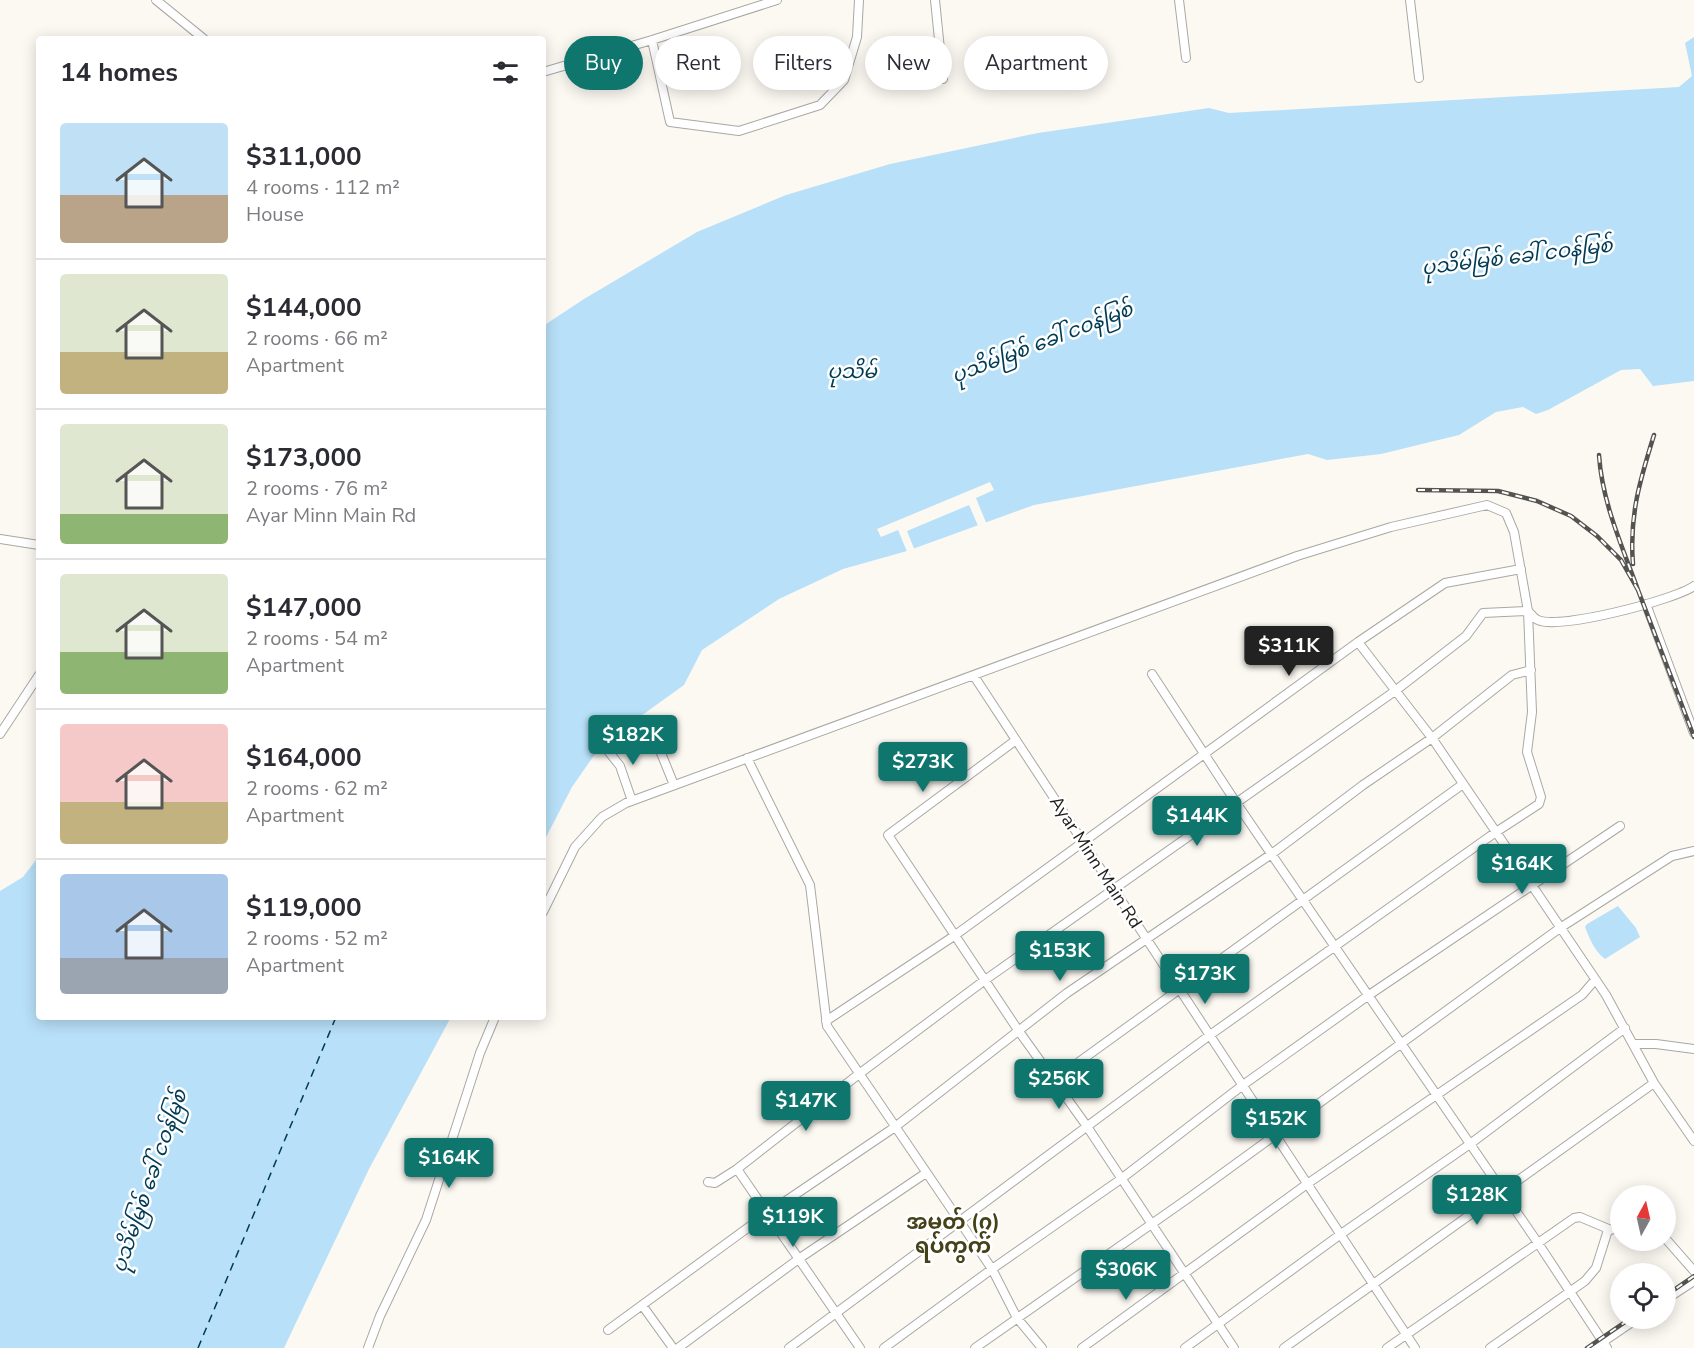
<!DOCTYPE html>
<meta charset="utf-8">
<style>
body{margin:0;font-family:"Nunito Sans","Noto Sans Myanmar",sans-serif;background:#f2f2f3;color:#2b2b33;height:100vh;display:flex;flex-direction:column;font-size:22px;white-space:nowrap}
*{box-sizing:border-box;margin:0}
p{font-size:20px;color:#7c7c81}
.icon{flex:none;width:33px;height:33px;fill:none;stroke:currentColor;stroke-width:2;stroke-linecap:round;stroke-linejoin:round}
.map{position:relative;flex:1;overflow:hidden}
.sheet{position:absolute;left:36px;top:36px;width:510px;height:984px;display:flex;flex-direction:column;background:#fff;border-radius:6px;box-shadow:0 3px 15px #0003}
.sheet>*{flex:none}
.hud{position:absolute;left:564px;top:36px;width:570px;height:54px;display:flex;gap:12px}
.needle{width:39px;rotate:8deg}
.controls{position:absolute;left:1610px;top:1185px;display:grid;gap:12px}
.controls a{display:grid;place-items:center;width:66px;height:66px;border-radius:50%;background:#fff;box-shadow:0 3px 15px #0003;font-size:30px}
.price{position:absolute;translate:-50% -51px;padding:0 14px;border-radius:6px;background:#0f766e;color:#fff;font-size:20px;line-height:39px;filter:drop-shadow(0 2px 3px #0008)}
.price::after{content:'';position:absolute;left:50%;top:36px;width:18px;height:14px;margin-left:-9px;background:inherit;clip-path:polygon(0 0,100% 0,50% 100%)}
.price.current{background:#222;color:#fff}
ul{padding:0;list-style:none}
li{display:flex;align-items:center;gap:18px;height:150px;padding:0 24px}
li+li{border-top:2px solid #e1e1e2}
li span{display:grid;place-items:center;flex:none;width:168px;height:120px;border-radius:6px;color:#555}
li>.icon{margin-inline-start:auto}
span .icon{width:72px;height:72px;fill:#fffc;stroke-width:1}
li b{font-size:26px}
h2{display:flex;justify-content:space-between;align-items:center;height:72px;padding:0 24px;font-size:26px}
.pill{padding:0 21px;border-radius:27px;background:#fff;box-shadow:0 3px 15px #0003;font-size:21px;line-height:54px}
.pill.current{background:#0f766e;color:#fff}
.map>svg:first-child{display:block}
.water{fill:#b8e0f8}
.pier{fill:#fcf9f3}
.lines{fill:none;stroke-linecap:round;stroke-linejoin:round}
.ferry{stroke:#003b55;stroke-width:1.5;stroke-dasharray:8 6;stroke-linecap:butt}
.minor-casing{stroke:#aba7a2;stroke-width:10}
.minor{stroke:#fff;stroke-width:8}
.rail-casing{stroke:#545350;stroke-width:4.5}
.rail{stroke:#fff;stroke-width:2;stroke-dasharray:7;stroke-linecap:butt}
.labels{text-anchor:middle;stroke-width:5;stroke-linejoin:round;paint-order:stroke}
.street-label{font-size:18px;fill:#1f1e1c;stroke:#fff}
.water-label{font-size:20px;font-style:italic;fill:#003b55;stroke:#fff}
.quarter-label{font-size:21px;font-weight:bold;fill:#454118;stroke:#fff}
</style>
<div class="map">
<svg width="1694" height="1348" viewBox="0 0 1694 1348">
<rect width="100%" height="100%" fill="#fcf9f3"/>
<path class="water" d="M1694 37V381L1653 386 1640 369 1621 370 1548 410 1536 414 1523 407 1496 412 1459 435 1381 454 1327 460 1308 454 1034 505 907 551 843 569 779 599 702 650 684 685 602 744 572 787 543 843V326L584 299 697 232 786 195 890 164 1038 133 1209 108 1229 113 1679 87 1692 76 1685 43Z
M39 856V1017H451L369 1169 284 1348H0V891L23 877Z
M1618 906 1636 928 1640 937 1605 959C1596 953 1589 938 1585 927L1587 924Z"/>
<path class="pier" d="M990 482 994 490 976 498 987 525 979 528 969 505 907 531 915 551 908 554 898 530 881 537 877 529Z"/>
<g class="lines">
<path class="ferry" d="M198 1348 336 1017"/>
<g class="minor-casing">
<path id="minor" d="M156 0 204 39
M935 0 943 79
M1179 0 1186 58
M1410 0 1419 78
M652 40 670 122 739 131 820 105 844 80 857 37 859 0
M543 72 652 40 777 0
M0 539 39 545
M1646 604 1694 733
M1358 642 1432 738 1496 832 1606 995 1654 1083 1694 1141
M1152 674 1237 804 1538 1243 1607 1348
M974 676 1415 1348
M648 721 674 785
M0 734 39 675
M1016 740 888 835 1018 1030 1086 1125 1234 1348
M605 747 620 766 632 801
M747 758 810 885 827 1026 992 1269 1017 1318 1042 1348
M543 912 575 847 602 817 626 803 1297 556 1391 527 1487 505 1506 513 1514 532 1528 611C1531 614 1535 619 1538 620 1560 630 1674 600 1694 586
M826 1021 954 936 1358 642 1445 583 1521 569
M1634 1044H1656L1694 1049
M1054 1080 1463 784
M737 1169 859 1074 985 980 1395 691 1466 636 1483 613 1528 611 1532 712 1527 752 1541 797 1539 804 1496 832 1210 1035 789 1348
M708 1182 715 1183 737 1169 860 1348
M1665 1238 1694 1271
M1665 1300 1694 1281
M642 1305 673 1348
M608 1330 768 1213 895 1127 1067 993 1273 853 1363 785 1432 738 1512 675 1531 670
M368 1348 380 1316 426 1220 480 1053 495 1017
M678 1348 800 1258 926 1173
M884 1348 992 1269 1121 1179 1243 1085 1369 995 1620 826
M975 1348 1190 1197 1560 928 1672 856 1694 851
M1082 1348 1307 1184 1582 995 1595 980
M1185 1348 1341 1234 1470 1144 1625 1028
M1284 1348 1654 1083
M1387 1348 1574 1218 1580 1217 1611 1230 1615 1228 1620 1210
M1490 1348 1585 1281 1596 1268 1608 1230
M1594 1348 1638 1318"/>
</g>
<use href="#minor" class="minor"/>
<g class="rail-casing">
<path id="rail" d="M1418 490 1498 491 1537 501 1571 516 1597 536 1621 560 1638 590C1622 546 1602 502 1599 455
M1633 564C1629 516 1640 480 1654 435
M1638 590 1694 737
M1665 1296 1694 1276
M1587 1348 1631 1318"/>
</g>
<use href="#rail" class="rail"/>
</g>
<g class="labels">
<g class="street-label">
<text transform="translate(1096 862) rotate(57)" y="6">Ayar Minn Main Rd</text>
</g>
<g class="water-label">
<text transform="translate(1517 256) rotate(-7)" y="7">ပုသိမ်မြစ် ခေါ် ငဝန်မြစ်</text>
<text transform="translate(1042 342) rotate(-21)" y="7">ပုသိမ်မြစ် ခေါ် ငဝန်မြစ်</text>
<text x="852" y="378">ပုသိမ်</text>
<text transform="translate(149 1181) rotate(-71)" y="7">ပုသိမ်မြစ် ခေါ် ငဝန်မြစ်</text>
</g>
<g class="quarter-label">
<text x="953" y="1229">အမှတ် (၇)<tspan x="953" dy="24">ရပ်ကွက်</tspan></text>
</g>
</g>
</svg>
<div class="controls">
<a><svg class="needle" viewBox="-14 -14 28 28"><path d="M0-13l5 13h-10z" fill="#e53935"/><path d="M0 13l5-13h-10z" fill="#7c7c81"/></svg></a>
<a><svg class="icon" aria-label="locate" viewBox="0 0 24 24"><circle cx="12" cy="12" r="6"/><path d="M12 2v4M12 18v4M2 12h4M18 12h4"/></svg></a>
</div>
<b class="price current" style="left:1289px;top:677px">$311K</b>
<b class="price" style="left:633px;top:766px">$182K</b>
<b class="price" style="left:923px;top:793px">$273K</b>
<b class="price" style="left:1197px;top:847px">$144K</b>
<b class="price" style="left:1522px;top:895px">$164K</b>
<b class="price" style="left:1060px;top:982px">$153K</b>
<b class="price" style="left:1205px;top:1005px">$173K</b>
<b class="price" style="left:1059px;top:1110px">$256K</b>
<b class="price" style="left:806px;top:1132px">$147K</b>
<b class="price" style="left:1276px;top:1150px">$152K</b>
<b class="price" style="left:449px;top:1189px">$164K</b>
<b class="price" style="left:1477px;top:1226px">$128K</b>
<b class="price" style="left:793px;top:1248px">$119K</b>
<b class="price" style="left:1126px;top:1301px">$306K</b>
<div class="hud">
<a class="pill current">Buy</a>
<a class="pill">Rent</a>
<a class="pill">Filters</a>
<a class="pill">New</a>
<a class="pill">Apartment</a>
</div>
<section class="sheet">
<h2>14 homes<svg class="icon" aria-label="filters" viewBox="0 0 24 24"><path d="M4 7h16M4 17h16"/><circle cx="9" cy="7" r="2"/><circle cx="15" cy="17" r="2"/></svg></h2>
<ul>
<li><span style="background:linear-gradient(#bfe0f5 60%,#b9a48a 0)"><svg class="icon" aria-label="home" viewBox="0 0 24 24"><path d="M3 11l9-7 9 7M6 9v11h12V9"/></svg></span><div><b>$311,000</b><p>4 rooms · 112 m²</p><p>House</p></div></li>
<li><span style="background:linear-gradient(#dfe7d0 65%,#c2b280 0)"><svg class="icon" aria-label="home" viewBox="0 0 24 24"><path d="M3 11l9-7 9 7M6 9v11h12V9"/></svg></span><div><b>$144,000</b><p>2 rooms · 66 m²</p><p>Apartment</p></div></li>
<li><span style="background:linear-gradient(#dfe7d0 75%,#8fb573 0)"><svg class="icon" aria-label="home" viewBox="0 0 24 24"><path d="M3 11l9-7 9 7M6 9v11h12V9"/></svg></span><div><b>$173,000</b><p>2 rooms · 76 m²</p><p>Ayar Minn Main Rd</p></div></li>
<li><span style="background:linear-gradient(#dfe7d0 65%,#8fb573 0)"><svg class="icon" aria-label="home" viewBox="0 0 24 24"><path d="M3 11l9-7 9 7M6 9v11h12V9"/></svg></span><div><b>$147,000</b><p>2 rooms · 54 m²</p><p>Apartment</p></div></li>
<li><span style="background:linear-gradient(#f6c9c9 65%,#c2b280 0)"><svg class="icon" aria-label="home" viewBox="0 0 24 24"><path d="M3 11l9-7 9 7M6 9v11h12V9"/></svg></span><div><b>$164,000</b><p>2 rooms · 62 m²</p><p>Apartment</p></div></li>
<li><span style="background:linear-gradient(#a9c7e8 70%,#9aa5b1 0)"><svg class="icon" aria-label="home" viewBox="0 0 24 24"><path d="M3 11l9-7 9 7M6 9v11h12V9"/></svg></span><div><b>$119,000</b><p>2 rooms · 52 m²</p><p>Apartment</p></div></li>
</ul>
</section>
</div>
